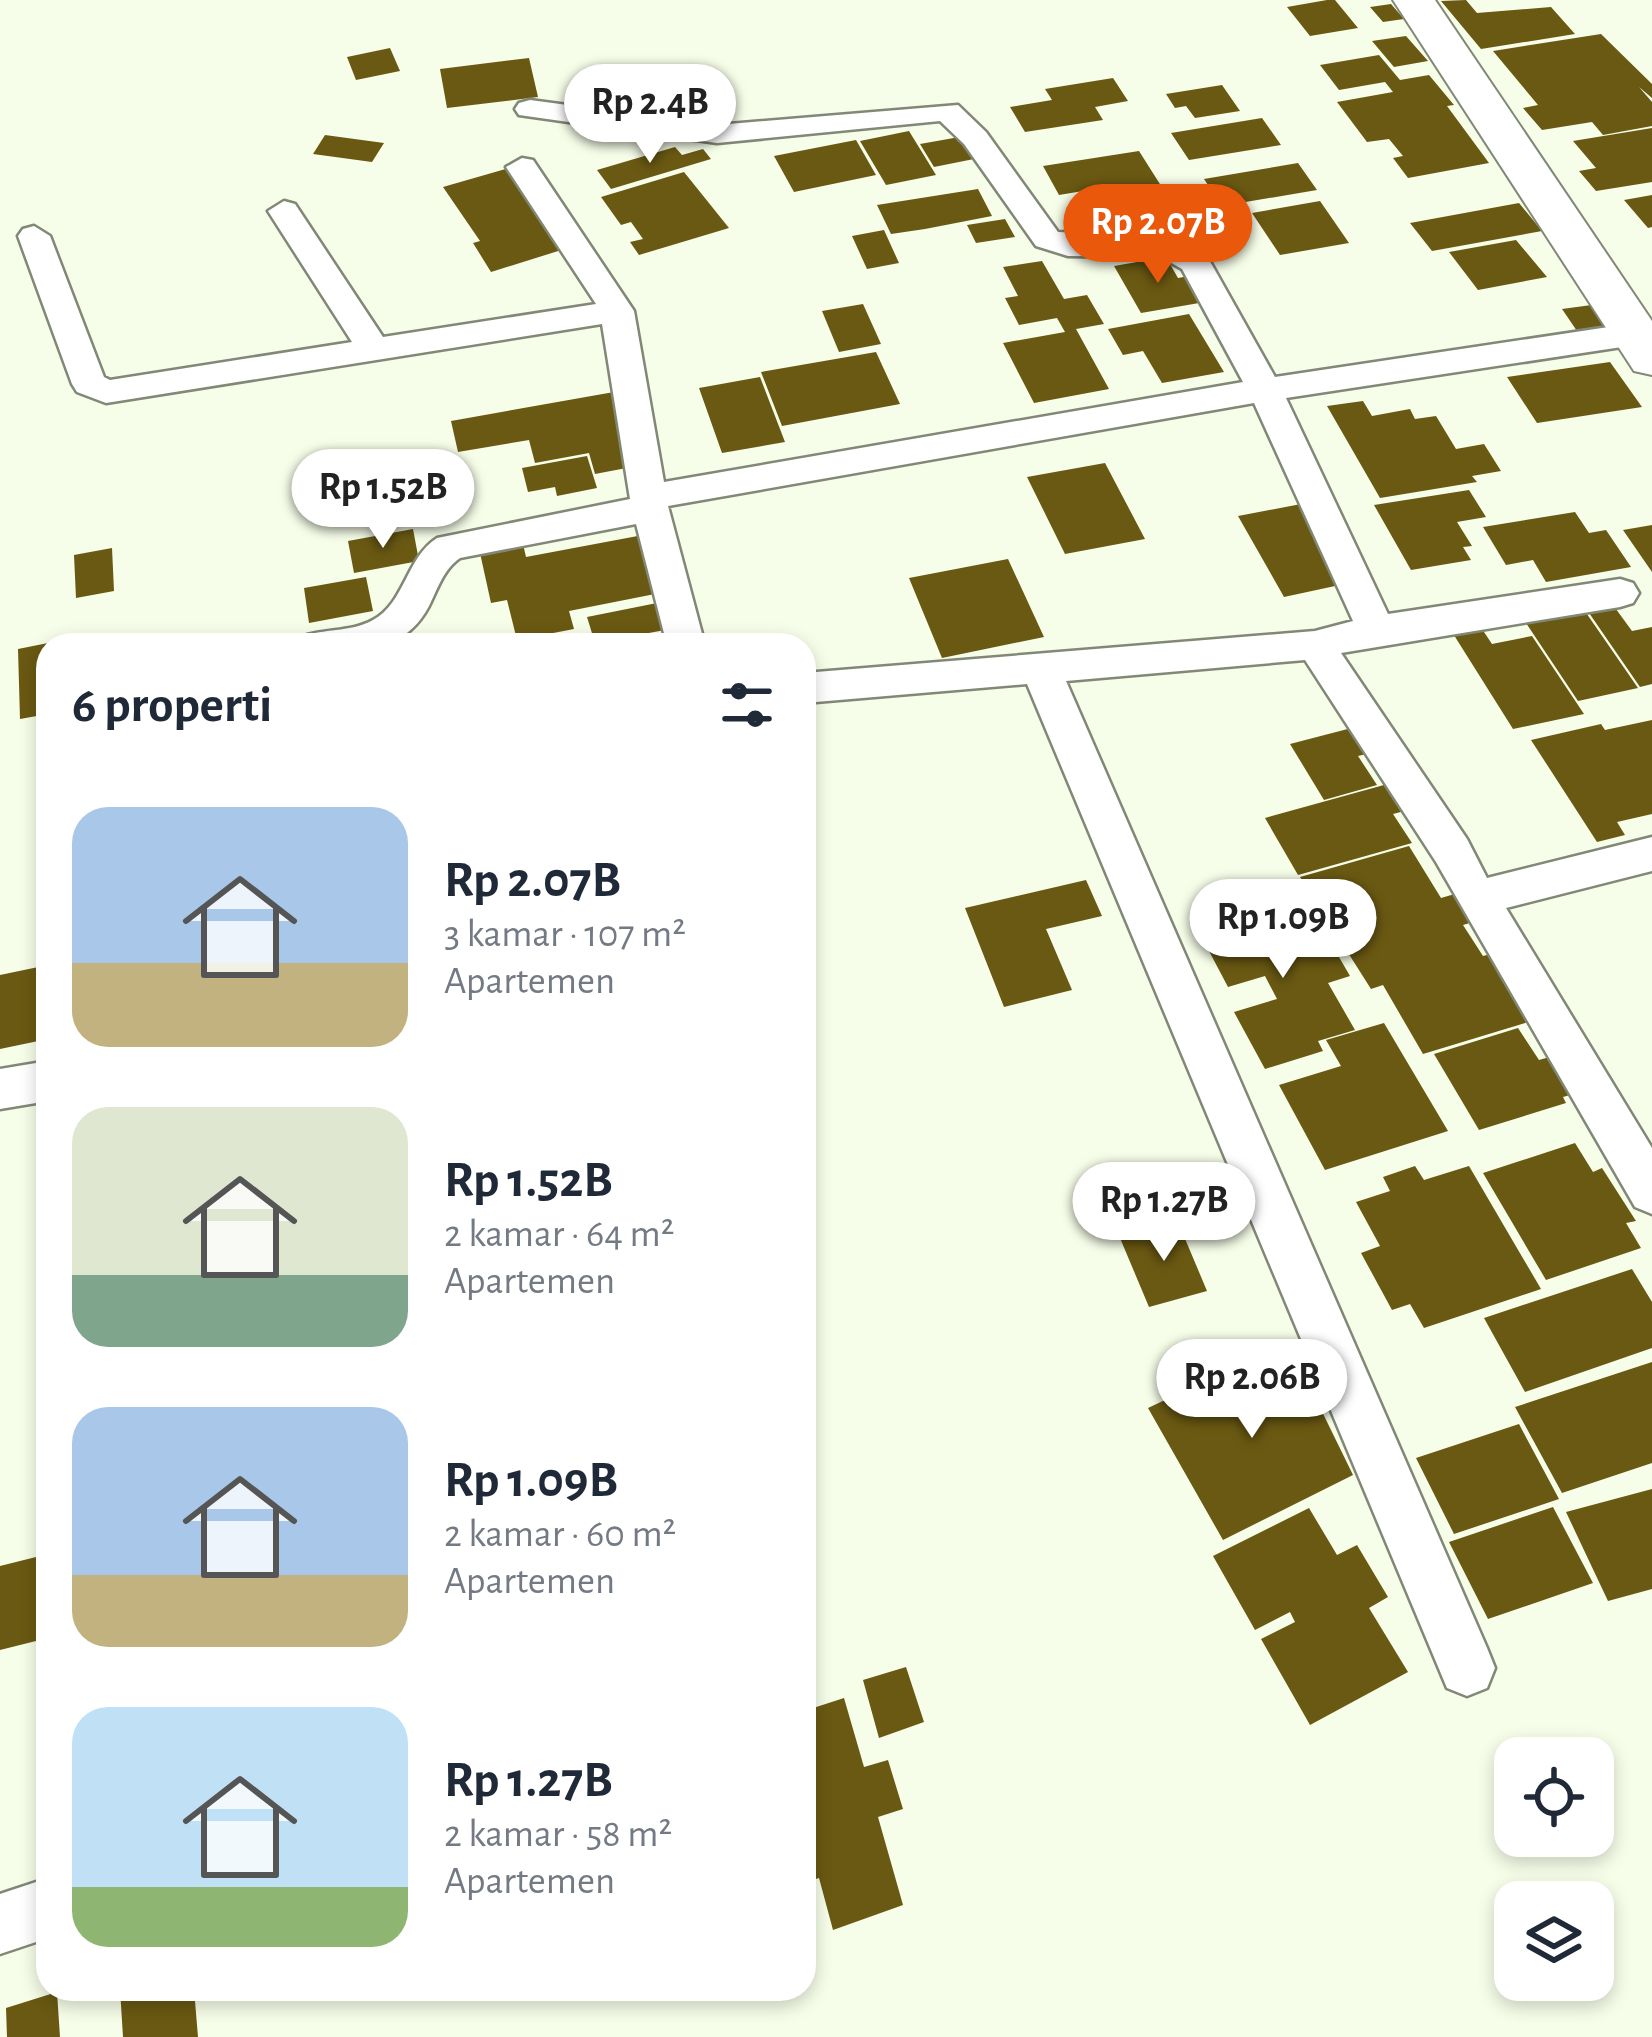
<!DOCTYPE html>
<html lang="id">
<meta charset="utf-8">
<style>
body{margin:0;font-family:"Alegreya Sans",sans-serif;background:#f6f6f7;color:#1f2937;height:100vh;display:flex;flex-direction:column;font-size:45px;white-space:nowrap}
*{box-sizing:border-box;margin:0}
p{font-size:39px;color:#747a83}
.icon{flex:none;width:66px;height:66px;fill:none;stroke:currentColor;stroke-width:2;stroke-linecap:round;stroke-linejoin:round}
.map{position:relative;flex:1;overflow:hidden}
.drawer{position:absolute;left:36px;top:633px;width:780px;height:1368px;display:flex;flex-direction:column;background:#fff;border-radius:36px;box-shadow:0 6px 18px #0003}
.drawer>*{flex:none}
.buttons{position:absolute;left:1494px;top:1737px;display:grid;gap:24px}
.buttons a{display:grid;place-items:center;width:120px;height:120px;border-radius:24px;background:#fff;box-shadow:0 6px 18px #0003;font-size:60px}
.price{position:absolute;translate:-50% -102px;padding:0 27px;border-radius:42px;background:#fff;color:#222;font-size:39px;line-height:78px;filter:drop-shadow(0 3px 6px #0008)}
.price::after{content:'';position:absolute;left:50%;top:72px;width:36px;height:27px;margin-left:-18px;background:inherit;clip-path:polygon(0 0,100% 0,50% 100%)}
.price.selected{background:#ea580c;color:#fff}
ul{padding:0;list-style:none}
li{display:flex;align-items:center;gap:36px;height:300px;padding:0 36px}
li span{display:grid;place-items:center;flex:none;width:336px;height:240px;border-radius:36px;color:#555}
li>.icon{margin-inline-start:auto}
span .icon{width:144px;height:144px;fill:#fffc;stroke-width:1}
li b{font-size:51px}
h2{display:flex;justify-content:space-between;align-items:center;height:144px;padding:0 36px;font-size:51px}
.map>svg:first-child{display:block}
.building{fill:#6a5912}
.lines{fill:none;stroke-linecap:round;stroke-linejoin:round}
.street-casing{stroke:#828876;stroke-width:5}
.secondary-casing{stroke:#828876;stroke-width:4}
.street{fill:#fff;fill-rule:evenodd}
.secondary{fill:#fff;fill-rule:evenodd}
</style>
<div class="map">
<svg width="1652" height="2037" viewBox="0 0 1652 2037">
<rect width="100%" height="100%" fill="#f6fde8"/>
<path class="building" d="M1327 0H1335L1358 28 1310 36 1287 7Z
M1466 0 1477 13 1551 7 1575 34 1481 49 1441 1Z
M1391 4 1404 19 1383 22 1370 7Z
M1601 34 1652 84V98L1639 87 1652 102V126L1603 135 1592 122 1542 130 1523 108 1538 105 1493 51Z
M1406 36 1428 61 1394 67 1372 41Z
M390 48 400 71 356 80 347 57Z
M1379 55 1400 80 1429 75 1454 105 1447 106 1489 163 1408 178 1393 158 1403 156 1389 139 1367 142 1337 102 1393 92 1385 82 1339 90 1320 65Z
M529 58 538 97 447 108 440 69Z
M1113 78 1128 101 1095 107 1103 120 1025 132 1010 107 1052 100 1045 89Z
M1222 85 1240 111 1195 118 1186 106 1175 108 1166 94Z
M1262 118 1281 145 1189 160 1171 133Z
M1652 128V182L1596 191 1579 171 1596 168 1573 141Z
M909 131 936 175 886 185 860 141Z
M325 135 384 143 372 162 313 154Z
M965 136 979 158 934 167 920 144Z
M856 140 876 175 794 192 774 156Z
M675 147 682 155 703 149 711 159 611 189 597 170Z
M1139 151 1177 211 1121 221 1101 188 1059 195 1043 166Z
M1298 163 1317 190 1222 206 1204 179Z
M509 168 571 247 491 272 473 243 480 241 443 187Z
M684 172 729 228 639 255 630 242 643 239 631 222 621 225 601 197Z
M978 189 992 216 925 229 891 234 877 205Z
M1652 195V227L1648 228 1624 200Z
M1320 201 1349 243 1280 255 1252 213Z
M1519 203 1542 231 1432 251 1410 223Z
M1005 219 1015 237 976 243 967 225Z
M884 230 899 263 867 269 852 236Z
M1516 240 1547 277 1478 290 1449 252Z
M1166 257 1178 278 1189 276 1205 302 1141 313 1114 266Z
M1042 261 1064 299 1087 295 1104 324 1076 329 1109 389 1034 403 1003 343 1065 332 1057 318 1019 325 1005 298 1018 296 1003 267Z
M863 304 881 344 839 352 822 311Z
M1599 304 1615 325 1577 331 1562 309Z
M1189 314 1224 372 1162 383 1143 351 1123 355 1108 329Z
M876 352 900 404 782 426 761 372Z
M1610 362 1642 407 1537 423 1507 377Z
M760 377 785 442 722 453 699 388Z
M614 392 637 466 595 474 589 453 535 463 529 440 458 452 451 421Z
M1363 401 1372 416 1410 409 1415 419 1436 416 1456 449 1484 444 1501 471 1472 476 1477 482 1380 498 1327 406Z
M587 456 597 488 557 496 555 487 528 492 522 468Z
M1105 463 1145 539 1065 554 1027 477Z
M1469 490 1486 517 1457 522 1472 546 1463 547 1471 560 1411 570 1374 505Z
M1301 504 1349 583 1284 597 1238 516Z
M1575 512 1589 533 1606 530 1631 567 1546 582 1533 560 1506 565 1483 527Z
M1652 525V572L1623 530Z
M413 529 419 561 354 573 348 541Z
M643 535 660 593 569 611 574 629 517 640 507 600 491 603 480 553 523 544 526 557Z
M112 548 114 591 76 598 74 555Z
M1008 559 1044 637 942 658 909 578Z
M366 577 373 611 309 623 304 588Z
M657 603 665 630 595 643 587 617Z
M1580 604 1638 688 1578 701 1522 617Z
M1613 605 1632 631 1652 627V684L1640 687 1587 610Z
M1480 626 1492 644 1532 636 1584 714 1513 729 1452 632Z
M48 643V714L20 719 18 649Z
M1652 720V814L1617 822 1625 835 1597 842 1531 740 1601 724 1605 730Z
M1363 725 1379 751 1358 756 1377 785 1324 800 1290 744Z
M1402 780 1420 807 1393 814 1412 843 1298 875 1265 818Z
M1409 846 1441 898 1465 891 1483 919 1463 925 1483 956 1505 950 1548 1016 1423 1054 1383 985 1371 989 1300 877Z
M1086 880 1102 916 1046 929 1072 990 1004 1007 965 908Z
M1307 902 1350 976 1328 983 1355 1030 1318 1041 1323 1051 1265 1069 1234 1012 1277 999 1265 976 1228 987 1199 932Z
M48 965V1039L0 1049V975Z
M1384 1023 1448 1131 1325 1170 1279 1085 1341 1066 1326 1040Z
M1518 1028 1539 1060 1567 1052 1591 1089 1563 1097 1566 1103 1479 1130 1434 1054Z
M1575 1143 1593 1172 1602 1168 1636 1221 1626 1223 1641 1248 1546 1280 1483 1173Z
M1415 1166 1424 1180 1469 1166 1541 1289 1424 1328 1410 1304 1392 1310 1361 1253 1380 1246 1356 1202 1390 1191 1383 1177Z
M1178 1222 1207 1291 1149 1307 1120 1238Z
M1632 1269 1652 1302V1348L1525 1392 1484 1318Z
M1288 1342 1353 1475 1223 1540 1148 1408Z
M1652 1362V1463L1562 1493 1515 1407Z
M1519 1424 1559 1499 1454 1534 1416 1458Z
M1652 1489V1589L1608 1601 1566 1512Z
M1553 1507 1593 1583 1488 1619 1449 1542Z
M1309 1508 1337 1555 1357 1545 1388 1597 1369 1608 1408 1672 1310 1725 1261 1639 1295 1622 1290 1612 1255 1630 1213 1556Z
M48 1554V1638L0 1650V1566Z
M906 1667 924 1722 879 1738 863 1680Z
M844 1698 864 1767 888 1760 903 1809 878 1817 903 1905 833 1930 819 1878 804 1883V1711Z
M120 1989H194L198 2037H123Z
M57 1992 60 2037H7L6 2008Z"/>
<g class="lines">
<g class="street-casing">
<path id="street" d="M530 100 717 125 958 105 986 132 1058 232 1167 237 1207 256 1275 377 1635 323 1647 326 1652 334 1647 342 1635 345 1286 398 1388 614 1620 579 1633 583 1639 593 1633 603 1620 607 1341 653 1467 839 1487 878 1652 837V871L1506 908 1652 1148V1214L1635 1207 1436 862 1305 660 1066 681 1487 1648 1495 1668 1487 1688 1467 1696 1447 1688 1027 684 804 703V673L1315 631 1353 621 1254 403 668 506 705 645H667L636 524 460 558C443 570 438 588 429 606 400 660 355 645 302 645L307 635C328 629 354 631 373 620 405 603 406 558 437 538L630 499 602 324 106 403 77 392 72 384 18 236 23 229 34 226 50 236 104 377 110 380 352 342 268 211 284 201 295 204 383 337 596 304 506 167 522 158 533 160 634 311 664 482 1243 382 1182 269 1161 257 1068 256 1036 246 964 144 940 121 717 143 519 115 515 109 519 103Z
M48 1061V1101L0 1109V1069Z
M48 1878V1938L0 1954V1894Z"/>
</g>
<g class="secondary-casing">
<path id="secondary" d="M1393 0H1435L1652 321V375L1634 371Z"/>
</g>
<use href="#street" class="street"/>
<use href="#secondary" class="secondary"/>
</g>
</svg>
<div class="buttons">
<a><svg class="icon" aria-label="locate" viewBox="0 0 24 24"><circle cx="12" cy="12" r="6"/><path d="M12 2v4M12 18v4M2 12h4M18 12h4"/></svg></a>
<a><svg class="icon" aria-label="layers" viewBox="0 0 24 24"><path d="M12 4l9 5-9 5-9-5zM3 14l9 5 9-5"/></svg></a>
</div>
<b class="price" style="left:650px;top:166px">Rp 2.4B</b>
<b class="price selected" style="left:1158px;top:286px">Rp 2.07B</b>
<b class="price" style="left:383px;top:551px">Rp 1.52B</b>
<b class="price" style="left:1283px;top:981px">Rp 1.09B</b>
<b class="price" style="left:1164px;top:1264px">Rp 1.27B</b>
<b class="price" style="left:1252px;top:1441px">Rp 2.06B</b>
<section class="drawer">
<h2>6 properti<svg class="icon" aria-label="filters" viewBox="0 0 24 24"><path d="M4 7h16M4 17h16"/><circle cx="9" cy="7" r="2"/><circle cx="15" cy="17" r="2"/></svg></h2>
<ul>
<li><span style="background:linear-gradient(#a9c7e8 65%,#c2b280 0)"><svg class="icon" aria-label="home" viewBox="0 0 24 24"><path d="M3 11l9-7 9 7M6 9v11h12V9"/></svg></span><div><b>Rp 2.07B</b><p>3 kamar · 107 m²</p><p>Apartemen</p></div></li>
<li><span style="background:linear-gradient(#dfe7d0 70%,#7fa58c 0)"><svg class="icon" aria-label="home" viewBox="0 0 24 24"><path d="M3 11l9-7 9 7M6 9v11h12V9"/></svg></span><div><b>Rp 1.52B</b><p>2 kamar · 64 m²</p><p>Apartemen</p></div></li>
<li><span style="background:linear-gradient(#a9c7e8 70%,#c2b280 0)"><svg class="icon" aria-label="home" viewBox="0 0 24 24"><path d="M3 11l9-7 9 7M6 9v11h12V9"/></svg></span><div><b>Rp 1.09B</b><p>2 kamar · 60 m²</p><p>Apartemen</p></div></li>
<li><span style="background:linear-gradient(#bfe0f5 75%,#8fb573 0)"><svg class="icon" aria-label="home" viewBox="0 0 24 24"><path d="M3 11l9-7 9 7M6 9v11h12V9"/></svg></span><div><b>Rp 1.27B</b><p>2 kamar · 58 m²</p><p>Apartemen</p></div></li>
</ul>
</section>
</div>
